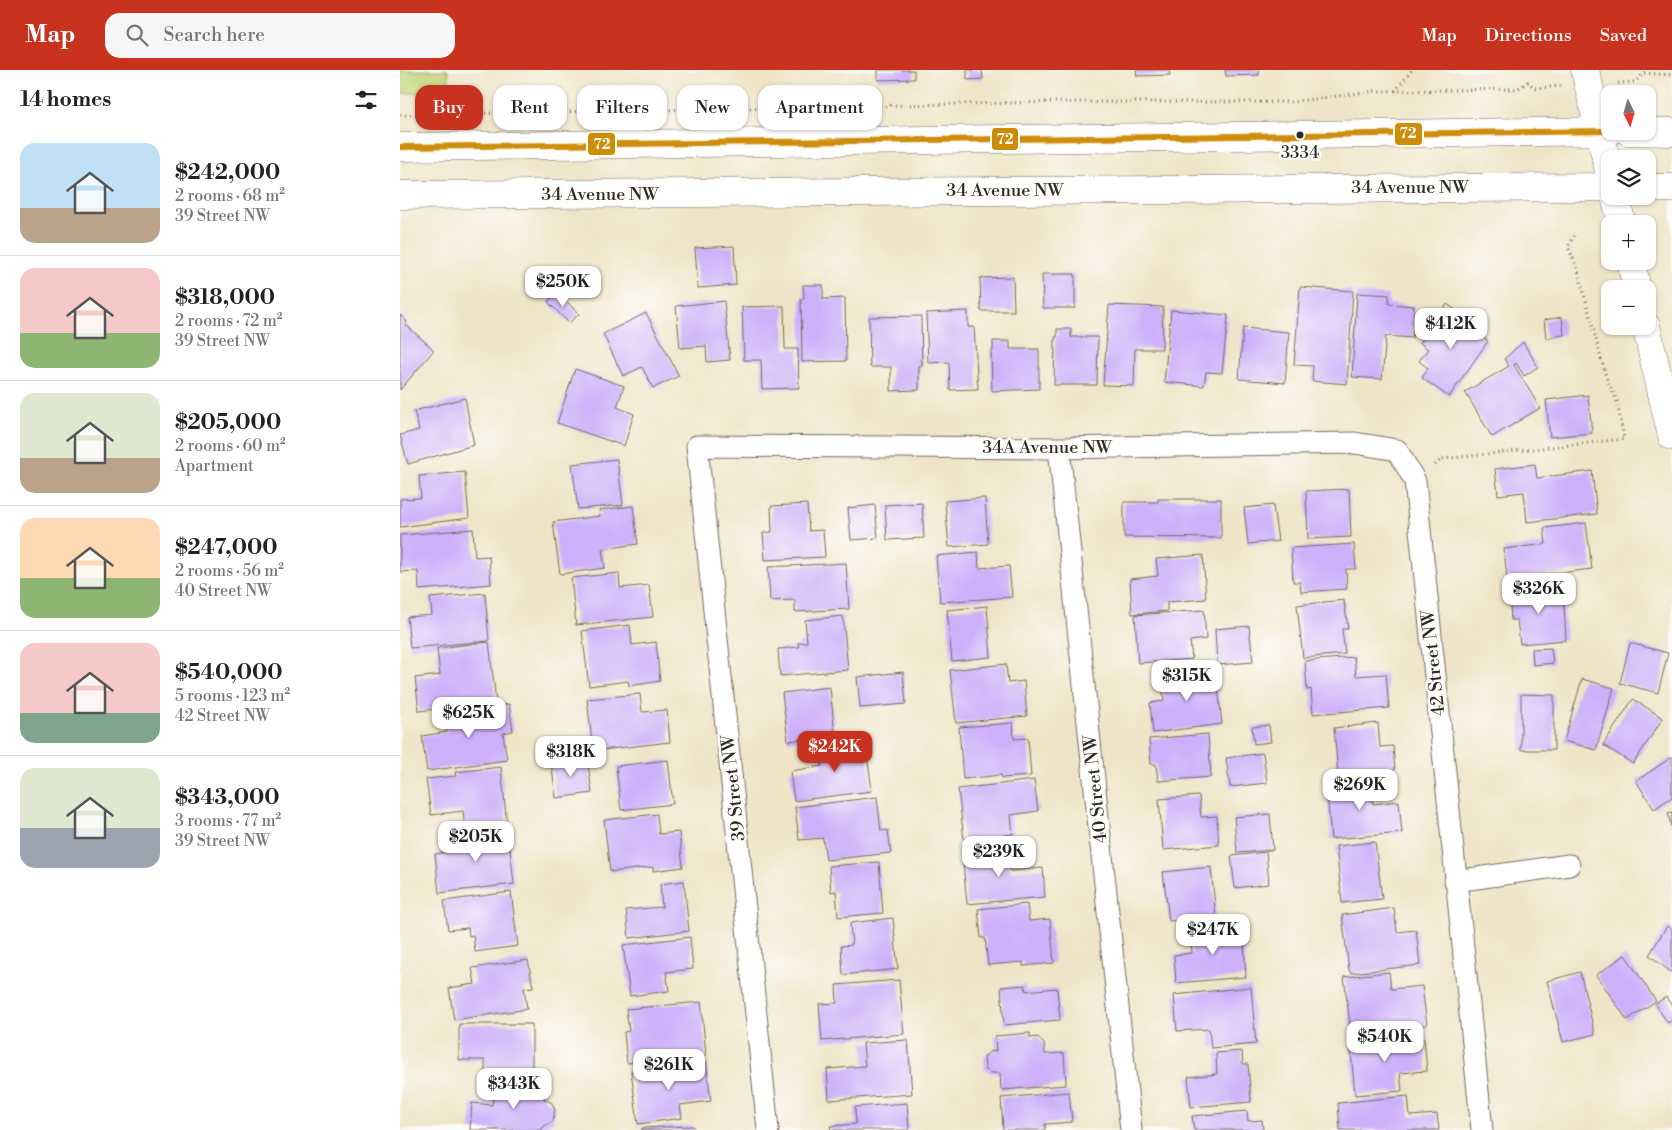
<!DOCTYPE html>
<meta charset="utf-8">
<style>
body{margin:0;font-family:"Libre Bodoni",serif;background:#f6f6f6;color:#222;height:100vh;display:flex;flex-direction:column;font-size:19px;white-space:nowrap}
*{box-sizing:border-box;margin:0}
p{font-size:16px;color:#767676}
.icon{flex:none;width:28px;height:28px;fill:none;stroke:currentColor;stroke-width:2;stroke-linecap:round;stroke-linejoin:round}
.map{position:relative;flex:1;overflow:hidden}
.sheet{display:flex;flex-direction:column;background:#fff;width:400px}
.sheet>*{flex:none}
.banner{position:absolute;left:15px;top:15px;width:475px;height:45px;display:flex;gap:10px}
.needle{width:32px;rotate:175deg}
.fabs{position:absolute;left:1201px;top:15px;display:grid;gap:10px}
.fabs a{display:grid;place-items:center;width:55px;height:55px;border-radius:10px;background:#fff;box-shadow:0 1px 4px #0004;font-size:25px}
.price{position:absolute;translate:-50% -42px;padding:0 11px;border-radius:10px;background:#fff;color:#222;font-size:16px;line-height:32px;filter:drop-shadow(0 1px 2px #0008)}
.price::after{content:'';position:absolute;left:50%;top:30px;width:15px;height:11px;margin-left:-8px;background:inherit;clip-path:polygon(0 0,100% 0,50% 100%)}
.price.active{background:#c8321e;color:#fff}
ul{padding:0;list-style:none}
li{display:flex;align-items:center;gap:15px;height:125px;padding:0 20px}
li+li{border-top:1px solid #e0e0e0}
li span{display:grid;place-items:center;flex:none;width:140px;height:100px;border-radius:15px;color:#555}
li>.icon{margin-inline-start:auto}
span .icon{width:60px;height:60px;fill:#fffc;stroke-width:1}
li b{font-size:21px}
h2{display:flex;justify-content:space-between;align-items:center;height:60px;padding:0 20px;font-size:21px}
.tag{padding:0 18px;border-radius:15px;background:#fff;box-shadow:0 1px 4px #0004;font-size:18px;line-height:45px}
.tag.active{background:#c8321e;color:#fff}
header{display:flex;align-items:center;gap:30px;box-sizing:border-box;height:70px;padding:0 25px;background:#c8321e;color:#fff}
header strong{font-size:24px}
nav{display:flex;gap:28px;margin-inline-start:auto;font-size:18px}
.search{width:350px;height:45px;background:#f6f6f6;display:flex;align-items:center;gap:12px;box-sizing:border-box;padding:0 18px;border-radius:15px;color:#767676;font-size:19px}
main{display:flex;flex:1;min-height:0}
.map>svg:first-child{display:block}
.green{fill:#c0d173;stroke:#767e4f}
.building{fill:#ceb0fa}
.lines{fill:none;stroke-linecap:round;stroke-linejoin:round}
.street-casing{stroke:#706c62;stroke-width:23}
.secondary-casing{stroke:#706c62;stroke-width:29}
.path{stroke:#706c62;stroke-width:3;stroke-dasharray:1 4;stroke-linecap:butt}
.street{stroke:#fff;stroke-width:21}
.secondary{stroke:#fff;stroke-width:28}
.bus-1-casing{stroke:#fdfcf7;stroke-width:10}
.bus-1{stroke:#ce8d09;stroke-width:6}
.bus-dot{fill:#2b2b2b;stroke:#fdfcf7;stroke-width:2}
.labels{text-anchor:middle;stroke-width:5;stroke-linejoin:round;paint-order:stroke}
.bus-label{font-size:17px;fill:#2b2b2b;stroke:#fdfcf7}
.street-label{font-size:18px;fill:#2b2b2b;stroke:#fdfcf7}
.line-badge{stroke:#fdfcf7;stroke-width:2}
.badge-label{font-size:14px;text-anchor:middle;font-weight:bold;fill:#fff}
</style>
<header>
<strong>Map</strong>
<div class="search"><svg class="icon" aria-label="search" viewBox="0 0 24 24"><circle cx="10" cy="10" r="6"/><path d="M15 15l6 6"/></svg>Search here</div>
<nav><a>Map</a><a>Directions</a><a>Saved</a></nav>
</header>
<main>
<section class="sheet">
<h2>14 homes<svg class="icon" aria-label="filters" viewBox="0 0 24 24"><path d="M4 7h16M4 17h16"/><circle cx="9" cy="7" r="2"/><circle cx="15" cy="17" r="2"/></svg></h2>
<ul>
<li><span style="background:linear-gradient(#bfe0f5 65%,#b9a48a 0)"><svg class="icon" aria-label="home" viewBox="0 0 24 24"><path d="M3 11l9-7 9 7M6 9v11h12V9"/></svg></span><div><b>$242,000</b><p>2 rooms · 68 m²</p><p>39 Street NW</p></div></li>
<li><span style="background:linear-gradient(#f6c9c9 65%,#8fb573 0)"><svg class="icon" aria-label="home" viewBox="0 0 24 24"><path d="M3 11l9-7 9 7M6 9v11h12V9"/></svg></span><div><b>$318,000</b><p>2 rooms · 72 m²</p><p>39 Street NW</p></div></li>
<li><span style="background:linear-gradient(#dfe7d0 65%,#b9a48a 0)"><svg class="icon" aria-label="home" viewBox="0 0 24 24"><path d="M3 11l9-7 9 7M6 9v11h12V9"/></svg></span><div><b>$205,000</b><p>2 rooms · 60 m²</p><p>Apartment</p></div></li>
<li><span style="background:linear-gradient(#ffd9b3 60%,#8fb573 0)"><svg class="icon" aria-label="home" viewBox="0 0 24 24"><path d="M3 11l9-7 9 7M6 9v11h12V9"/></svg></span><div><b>$247,000</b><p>2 rooms · 56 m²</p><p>40 Street NW</p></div></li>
<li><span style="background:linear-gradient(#f6c9c9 70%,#7fa58c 0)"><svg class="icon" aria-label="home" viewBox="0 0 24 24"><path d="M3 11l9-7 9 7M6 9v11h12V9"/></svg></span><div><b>$540,000</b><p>5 rooms · 123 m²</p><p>42 Street NW</p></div></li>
<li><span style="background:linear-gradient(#dfe7d0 60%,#9aa5b1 0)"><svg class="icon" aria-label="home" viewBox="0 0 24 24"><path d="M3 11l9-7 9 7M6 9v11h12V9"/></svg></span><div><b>$343,000</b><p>3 rooms · 77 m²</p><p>39 Street NW</p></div></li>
</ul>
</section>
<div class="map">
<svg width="1272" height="1060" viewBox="0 0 1272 1060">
<rect width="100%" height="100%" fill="#fdfcf7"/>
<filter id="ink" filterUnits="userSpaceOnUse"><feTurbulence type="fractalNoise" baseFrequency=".02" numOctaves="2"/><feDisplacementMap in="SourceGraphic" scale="10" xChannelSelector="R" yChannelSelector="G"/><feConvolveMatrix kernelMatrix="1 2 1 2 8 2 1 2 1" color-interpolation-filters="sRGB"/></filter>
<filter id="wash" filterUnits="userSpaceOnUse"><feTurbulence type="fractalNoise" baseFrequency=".0096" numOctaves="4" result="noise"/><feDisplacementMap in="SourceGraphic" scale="20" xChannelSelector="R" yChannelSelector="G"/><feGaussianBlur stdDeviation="1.12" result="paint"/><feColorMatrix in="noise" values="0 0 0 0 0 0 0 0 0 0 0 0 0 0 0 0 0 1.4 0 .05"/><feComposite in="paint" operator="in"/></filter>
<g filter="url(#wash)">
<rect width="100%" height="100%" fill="#efe4c7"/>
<path class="green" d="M0 0H48L50 22 0 23Z"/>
<g id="blocks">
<path class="building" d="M478 0H514V9L478 10Z
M567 0H582L583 9 567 10Z
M736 0H769L770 5 737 6Z
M825 0H859V5L826 6Z
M334 176 336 215 298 218 295 178Z
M642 204H675V238H643Z
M613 207 614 241H581L580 208Z
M403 215H423V229L445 228 446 291 402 292 401 229H404Z
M900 217 953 221 947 314 912 311 913 296 894 295Z
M157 222 179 244 169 253 148 232Z
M957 223 989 225V234L1014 236 1012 268 986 266 982 309 952 307Z
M324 231 330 290 307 292 306 276 280 278 276 236Z
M1047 234 1082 258 1078 264 1088 271 1049 327 1022 308 1028 298 1019 291 1028 279 1020 273Z
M709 235 763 237 762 279H735L734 316 703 315Z
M384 236 385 279H398L399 318 362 319 361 290H344L342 237Z
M771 240 828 245 822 303 806 302 804 316 764 312Z
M568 241V257H574L578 319 550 320 549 292 528 293 526 243Z
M246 243 279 306 253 318 242 297 223 306 203 264Z
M0 245 7 252 5 254 34 280 0 320Z
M521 246 522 296H519V320L491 321V297H470L469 247Z
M1162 247 1164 265 1146 268 1144 250Z
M843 258 889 262 885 313 839 309Z
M657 259H671V267H698L697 315H654L655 267H657Z
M593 271H610V279H639V319L592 321 591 281H593Z
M1123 272 1138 297 1124 306 1116 293 1114 295 1140 338 1092 367 1065 322 1109 296 1104 289Z
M175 299 224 316 217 337 234 344 224 376 157 353Z
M1188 325 1192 363 1150 367 1146 330Z
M65 328 74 375 8 394 0 365 19 360 14 341Z
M217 389 223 435 178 439 172 394Z
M1135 394 1137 408 1192 401 1197 444 1127 452 1124 422 1098 425 1095 399Z
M65 402 69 448 0 457V429L21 428 19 406Z
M949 419 951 467 908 469 906 421Z
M585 428 588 474 549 477 545 431Z
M758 429H821V468L724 467V432H758Z
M522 433 524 468 487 470 485 435Z
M407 434 409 461 423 460 425 487 365 490 363 463 372 462 371 436Z
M475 435 478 468 451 470 448 438Z
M873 435 878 471 848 474 844 438Z
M233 436 238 474 202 479 205 498 160 504 153 452 200 446 199 440Z
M1186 453 1192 499 1107 509 1104 479 1146 474 1144 458Z
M73 459 75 487 89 486 91 514 19 520 18 501 0 502V465Z
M954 474 956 499H946L947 519 901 522 900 512H893L891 478Z
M578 482 579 498 609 496 612 527 540 532 536 486Z
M803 485 806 529 767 532V541L732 544 730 509 758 506 756 489Z
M446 493 449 539 395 542V530L370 531 368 497Z
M219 503 220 518 249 515 253 547 176 555 171 508Z
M1163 518 1166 570 1120 574 1117 550H1111L1109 522Z
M85 523 89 571 10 578 7 547 32 545 30 528Z
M944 530 948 559H942L945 584 903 588 897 535Z
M587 536 591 587 552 591 547 540Z
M804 540 806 569 790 571 792 589 738 593 735 545Z
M443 546 448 600 380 606 378 579 399 577 398 573 407 572 405 550Z
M230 555 232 575 256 572 260 611 229 616 228 611 189 616 182 561Z
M849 556 853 592 817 595 815 559Z
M89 572 96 632 19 641 15 608 40 605 37 578Z
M1230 573 1268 583 1258 623 1220 613Z
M1151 578 1153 593 1133 595 1132 579Z
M954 587 956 606 986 604 989 638 913 644 911 619 907 620 905 591Z
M606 594 608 613 624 611 627 646 556 653 550 600Z
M816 599 822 654 753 663 750 633 764 631 761 605Z
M503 602 506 634 460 638 457 607Z
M1182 609 1214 618 1196 680 1164 671Z
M430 617 435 665 388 671 382 623Z
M240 624 242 642 267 640 270 672 193 681 187 629Z
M1121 624 1154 625V680H1121Z
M1233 629 1263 648 1233 694 1203 675Z
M109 634 113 661 103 663 107 690 27 701 22 666 47 662 44 643Z
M613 653 614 669 628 668 631 706 602 708 601 705 563 709 559 657Z
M978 653 980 677 993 676 995 700 938 706 934 658Z
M869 655 871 672 854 674 852 657Z
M808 664 811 707 758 711 756 694H751L749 669Z
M465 669 472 721 394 731 390 701 422 696 419 675Z
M863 683 867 713 830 717 826 688Z
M187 687 192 723 156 728 151 692Z
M1272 687V727L1254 739 1236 711Z
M268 690 273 734 221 740 216 696Z
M101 697 107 755 65 760 63 741 31 745 26 709 56 706 55 702Z
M971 708 973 734 999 731 1002 763 931 769 926 712Z
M634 710 638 741 611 745 613 764 564 770 558 719Z
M799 726 801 747 817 746 819 775 763 780 759 729Z
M477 727 481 761 488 760 491 783 426 790 423 768 399 770 395 737Z
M1272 742V756H1271L1268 743Z
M257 744 259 764 279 762 283 797 253 801V797L210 802 204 750Z
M870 744 873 780 837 783 834 747Z
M108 761 114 814 39 823 35 784 56 781 54 767Z
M975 772 982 829 942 833 936 776Z
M608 778 610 801 643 798 645 827 567 834 562 782Z
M866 782 869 814 835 818 831 786Z
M479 792 483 843 438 847 436 821 431 822 429 796Z
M811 797 816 846 769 851 763 802Z
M284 811 289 861 229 868 226 840 262 837 260 814Z
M111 822 118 876 75 882 73 865 69 866 68 858 48 860 44 831Z
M627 834 629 851 650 849 654 893 623 896V892L588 895 585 868H581L578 839Z
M994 838 997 862 1016 860 1020 895 951 903 949 900 942 845Z
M493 848 498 899 443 905 441 876 452 875 450 853Z
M843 856 846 907 776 913 774 885 792 883 790 861Z
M1267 856 1272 859V903L1249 885Z
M290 867 293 899 266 902 269 921 230 926 223 875Z
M1225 885 1256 931 1227 950 1196 905Z
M128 890 133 917 124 918 127 939 54 950 49 918 75 914 72 898Z
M989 902 991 919 1022 916 1027 955 951 963 944 907Z
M1180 902 1195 964 1163 972 1147 911Z
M499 910 504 964 422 971 419 934 437 933 436 915Z
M625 915 626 921 657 918 660 950 604 955 601 917Z
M851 917 856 974 811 978 809 959 777 961 774 925Z
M1266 927 1272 936V950L1268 953 1255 934Z
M301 932 306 985 227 993 224 962 229 961 226 939Z
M59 954H132V1006H85V990H59Z
M630 963V968L638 967 644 974 645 984 664 983 666 1015 601 1020 600 1003H591L585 999 584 987 589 982 596 981 595 966Z
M997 967V971L1024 968 1027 1001 1000 1003 1002 1021 955 1025 950 971Z
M508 970 512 1024 429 1030 427 999 465 996 463 973Z
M842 981 843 994H848L851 1032 791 1037 788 1007 817 1004 816 983Z
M306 991 311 1031 280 1035 282 1048 238 1054 231 1001Z
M108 1012 145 1016 144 1029 152 1033 155 1040 153 1051 143 1057 142 1060H70L72 1033 92 1035 94 1023 99 1019 108 1018Z
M669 1022 672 1052 645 1054V1060H603L601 1028Z
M1008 1026 1010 1046 1037 1044 1039 1060H940L938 1033Z
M507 1033 509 1060H431L430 1056 456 1054 455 1037Z
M847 1041 848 1051 862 1050 863 1060H794L792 1046Z
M293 1056 294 1060H242V1058Z"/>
</g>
</g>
<g filter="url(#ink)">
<use href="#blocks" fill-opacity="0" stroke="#706c62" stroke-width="1"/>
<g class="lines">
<g class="street-casing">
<path id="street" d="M659 378 731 1060
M1055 811 1169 795
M368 1060 297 376 659 378 955 373 997 380 1015 411 1082 1060"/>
</g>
<g class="secondary-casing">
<path id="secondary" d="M1185 0 1210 105
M1228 61 1272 62
M0 77 1210 61
M1248 118H1272
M0 125 1210 117
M1215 126 1222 154
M1231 191 1237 219
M1246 256 1272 366"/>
</g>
<path class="path" d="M1218 13 1235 12 1244 3 1272 5
M995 21 1012 0
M0 45 660 32H890L976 21 1117 19 1128 12 1135 18 1161 16
M1035 395 1042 389 1224 369 1217 331 1206 307 1177 197 1168 177 1174 166"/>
<use href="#street" class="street"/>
<use href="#secondary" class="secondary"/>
<g class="bus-1-casing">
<path id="bus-1" d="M0 77 1210 61"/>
</g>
<use href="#bus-1" class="bus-1"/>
</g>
</g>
<circle class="bus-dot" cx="900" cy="65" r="4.5"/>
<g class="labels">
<g class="bus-label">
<text x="900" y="88">3334</text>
</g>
<g class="street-label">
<text x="1010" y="123">34 Avenue NW</text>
<text x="605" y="126">34 Avenue NW</text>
<text x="200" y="130">34 Avenue NW</text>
<text x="647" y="383">34A Avenue NW</text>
<text transform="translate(1033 593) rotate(-96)" y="6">42 Street NW</text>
<text transform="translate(333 718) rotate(-96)" y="6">39 Street NW</text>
<text transform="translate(695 719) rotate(-96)" y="6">40 Street NW</text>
</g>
</g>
<g class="line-badge">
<rect x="994" y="52" width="29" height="24" rx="5" fill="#ce8d09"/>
<rect x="591" y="57" width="28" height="24" rx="5" fill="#ce8d09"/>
<rect x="187" y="62" width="29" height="24" rx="5" fill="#ce8d09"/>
</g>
<g class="badge-label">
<text x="1008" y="68">72</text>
<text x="605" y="74">72</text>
<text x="202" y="79">72</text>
</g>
</svg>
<div class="fabs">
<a><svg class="needle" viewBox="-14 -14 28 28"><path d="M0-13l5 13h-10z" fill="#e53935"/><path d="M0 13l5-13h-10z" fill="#767676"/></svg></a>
<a><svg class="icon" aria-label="layers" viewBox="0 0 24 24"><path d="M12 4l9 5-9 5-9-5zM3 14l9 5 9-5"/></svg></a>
<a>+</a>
<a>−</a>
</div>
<b class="price" style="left:163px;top:238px">$250K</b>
<b class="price" style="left:1051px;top:280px">$412K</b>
<b class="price" style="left:1139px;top:545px">$326K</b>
<b class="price" style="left:787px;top:632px">$315K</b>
<b class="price" style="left:69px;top:669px">$625K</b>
<b class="price active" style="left:435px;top:703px">$242K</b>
<b class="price" style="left:171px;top:708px">$318K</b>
<b class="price" style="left:960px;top:741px">$269K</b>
<b class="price" style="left:76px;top:793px">$205K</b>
<b class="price" style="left:599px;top:808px">$239K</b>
<b class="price" style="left:813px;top:886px">$247K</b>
<b class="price" style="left:985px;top:993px">$540K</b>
<b class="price" style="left:269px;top:1021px">$261K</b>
<b class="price" style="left:114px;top:1040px">$343K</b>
<div class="banner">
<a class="tag active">Buy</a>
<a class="tag">Rent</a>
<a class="tag">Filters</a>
<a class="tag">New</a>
<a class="tag">Apartment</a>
</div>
</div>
</main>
